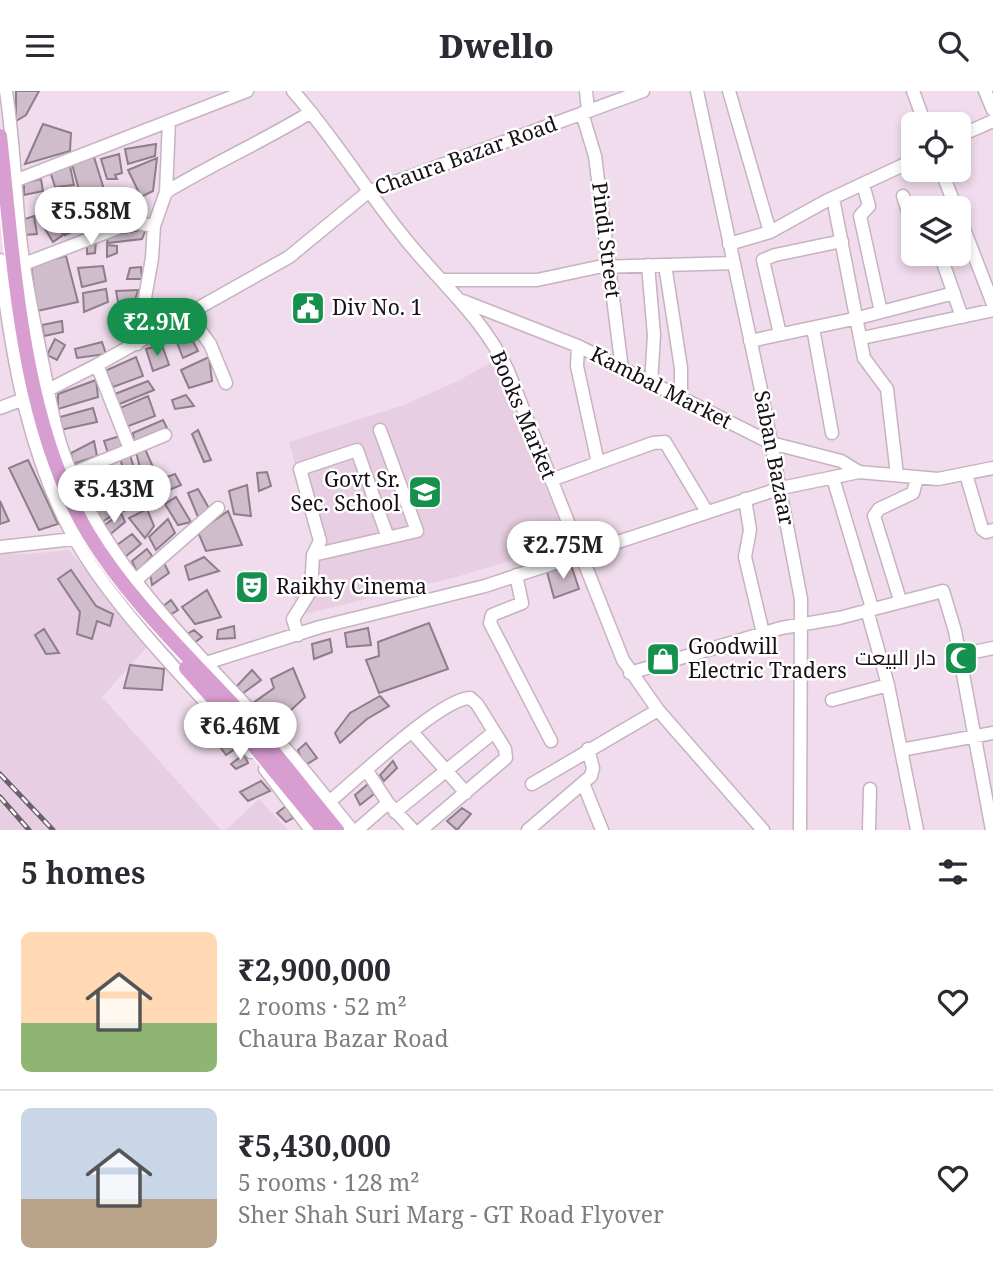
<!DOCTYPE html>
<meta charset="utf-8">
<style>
body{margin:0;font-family:"Noto Serif",Cairo,serif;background:#f7f7f7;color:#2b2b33;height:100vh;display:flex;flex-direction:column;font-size:26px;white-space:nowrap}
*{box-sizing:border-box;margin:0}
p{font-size:23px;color:#7c7c81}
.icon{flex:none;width:38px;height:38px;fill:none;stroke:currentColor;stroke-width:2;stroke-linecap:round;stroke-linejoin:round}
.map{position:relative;height:739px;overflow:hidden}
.panel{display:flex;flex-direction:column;background:#fff;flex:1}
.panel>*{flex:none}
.fabs{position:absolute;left:901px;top:21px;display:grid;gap:14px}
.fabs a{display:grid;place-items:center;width:70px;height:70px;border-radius:10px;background:#fff;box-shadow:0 4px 10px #0003;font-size:35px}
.price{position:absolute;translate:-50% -60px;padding:0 16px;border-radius:24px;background:#fff;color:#222;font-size:23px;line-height:46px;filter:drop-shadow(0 2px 4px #0008)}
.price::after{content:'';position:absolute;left:50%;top:42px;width:21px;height:16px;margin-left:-10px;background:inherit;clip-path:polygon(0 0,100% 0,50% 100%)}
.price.active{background:#15904d;color:#fff}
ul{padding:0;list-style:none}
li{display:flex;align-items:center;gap:21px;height:175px;padding:0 21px}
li+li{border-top:2px solid #e1e1e2}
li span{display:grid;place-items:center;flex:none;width:196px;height:140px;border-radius:10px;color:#555}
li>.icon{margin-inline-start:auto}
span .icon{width:84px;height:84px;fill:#fffc;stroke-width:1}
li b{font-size:30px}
h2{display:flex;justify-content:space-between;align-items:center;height:84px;padding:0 21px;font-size:30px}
header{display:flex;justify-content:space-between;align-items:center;height:91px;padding:0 21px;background:#fff;font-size:32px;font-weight:800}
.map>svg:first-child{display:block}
.built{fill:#e7cee2}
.building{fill:#d0bdcc;stroke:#8e7d8b;stroke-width:2}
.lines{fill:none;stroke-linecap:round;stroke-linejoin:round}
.minor-casing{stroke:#c6b3c2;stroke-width:15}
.minor{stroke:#fff;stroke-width:12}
.rail-casing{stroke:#6b5f69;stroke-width:5}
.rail{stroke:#fff;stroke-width:2.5;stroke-dasharray:8;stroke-linecap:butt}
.major-bridge-casing{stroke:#fff;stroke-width:17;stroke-linecap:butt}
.major-bridge{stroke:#d99ed1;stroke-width:14}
.labels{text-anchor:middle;stroke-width:5;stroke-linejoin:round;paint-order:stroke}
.street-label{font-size:21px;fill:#160f15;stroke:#fff}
.poi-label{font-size:21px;fill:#160f15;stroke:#fff;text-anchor:start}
</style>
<header><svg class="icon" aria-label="menu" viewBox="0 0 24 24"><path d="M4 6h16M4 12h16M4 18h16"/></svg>Dwello<svg class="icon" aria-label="search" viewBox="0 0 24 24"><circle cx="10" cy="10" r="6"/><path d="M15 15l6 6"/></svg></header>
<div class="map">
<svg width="993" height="739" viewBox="0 0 993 739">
<rect width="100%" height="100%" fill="#f0dcec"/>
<path class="built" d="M492 271 569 452 456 486 300 524 292 501 320 494 312 463 318 457 289 351 404 314 458 290Z
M69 459 148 555 102 606 221 739H0V462L28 463Z
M259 708 288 739H226Z"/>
<path class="building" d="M16 0H39L26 24 16 30Z
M43 33 71 42 70 60 25 73Z
M156 53 155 65 128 73 125 58Z
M119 63 122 82 115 84 117 88H107L101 68Z
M94 66 111 121 87 129 72 73Z
M157 67 153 100 141 106 128 79Z
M70 75 74 94 55 96 50 80Z
M41 88 43 100 24 104V92Z
M75 100 78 107 61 112 57 103Z
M80 121 83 136 65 144 61 128Z
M52 123 63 144 53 151 42 133Z
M34 125 37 143 25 144V128Z
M146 138 142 148 107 152 108 145Z
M96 150 95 162 87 163V151Z
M107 154 117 155V162L107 166Z
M66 165 78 211 37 220 31 174Z
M103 175 106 190 82 196 78 177Z
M141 176 142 188H127L130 177Z
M106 198 108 211 84 221 83 202Z
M138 199 135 209 118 211 116 200Z
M117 219 134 220 131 247 119 246Z
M62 230 63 241 44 245 42 234Z
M186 237 198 260 183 267 174 244Z
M55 248 65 254 57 269 47 264Z
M102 251 106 263 77 267 75 258Z
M162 254 169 274 153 280 146 258Z
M136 266 143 285 113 296 105 280Z
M209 266 212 290 189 297 181 279Z
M96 289 98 306 58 318V303Z
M148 290 154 299 117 314 115 303Z
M186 304 194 315 175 318 172 309Z
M148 305 155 325 126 336 120 317Z
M93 317 97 331 60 339V326Z
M163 329 167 337 134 352 133 342Z
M198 339 211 369 204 371 192 343Z
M120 345 126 355 108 362 104 350Z
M94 350 97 365 73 373 71 362Z
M145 358 157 385 143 389 136 361Z
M130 364 138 390H128L120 368Z
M28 369 58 433 39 439 9 377Z
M111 371 116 382 106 387 102 374Z
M98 380 111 404 92 414 79 385Z
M267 381 271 395 259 400 257 382Z
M175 383 181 394 167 400 161 388Z
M150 391 156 407 142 411 137 397Z
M247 394 251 425 234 423 229 400Z
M130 396 137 412 124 420 116 403Z
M198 398 210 419 198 426 188 402Z
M176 406 191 431 178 434 165 413Z
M0 410 9 430 0 433Z
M112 410 119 420 99 433 93 418Z
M147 418 154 435 145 447 129 427Z
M228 420 242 454 206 460 198 441Z
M121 422 125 431 107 446 102 436Z
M168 428 175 442 156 459 149 446Z
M132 443 141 453 125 466 117 454Z
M147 458 152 465 137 481 132 470Z
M204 466 219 480 189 489 185 475Z
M164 472 169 482 152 494 150 482Z
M571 474 579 498 554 507 547 481Z
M71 479 96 515 113 523 110 535 97 530 92 548 77 543 80 521 58 488Z
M207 499 221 526 195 533 182 516Z
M171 509 178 519 170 524 162 516Z
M429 532 448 578 379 602 366 569 379 565 378 551Z
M234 535 235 547 217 548 218 539Z
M368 537 371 554 347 556 345 542Z
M44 538 59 562 46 563 35 544Z
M194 539 202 546 194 552 187 543Z
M330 548 332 561 314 568 312 553Z
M130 574 164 578 162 599 124 597Z
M293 577 305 606 273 636 250 614 274 597 271 588Z
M252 579 261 589 242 603 236 596Z
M380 605 389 615 367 628 340 652 335 642 350 622Z
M213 624 225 641 214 647 202 633Z
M229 647 238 656 226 664 218 653Z
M306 652 317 667 304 675 298 659Z
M244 663 248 672 236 678 231 673Z
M393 670 397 677 384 690 380 684Z
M261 690 270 700 248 710 240 701Z
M368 693 374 703 360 714 355 704Z
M286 715 293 727 286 731 277 722Z
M462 717 471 723 457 739 447 730Z"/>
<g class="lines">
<g class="minor-casing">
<path id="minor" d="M6 0C13 46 15 91 19 137 24 185 34 232 44 279 50 310 55 342 67 372 110 483 203 566 281 653 306 680 328 710 352 739
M293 0C333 45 365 98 403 145 439 191 483 226 508 280L623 569 658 619 763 739
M586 0 588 19
M697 0 760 294 801 508 800 739
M729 0 770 141
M913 0 925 33
M985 0 993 19
M582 22 595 65 622 278
M959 45 993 30
M941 79 956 117
M17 89 247 0
M863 93 869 115 860 125 881 221
M166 101C214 72 264 50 311 21
M903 105 914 140
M833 107 864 267 887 298 897 384
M959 125 993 213
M729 153 770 141 826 110 914 69
M940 163 962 226
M0 169C12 268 30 377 84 463 127 531 197 600 251 661
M24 173 123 135 138 132 154 135
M648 174 654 244 651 293
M665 174 681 277V309
M443 189H537L598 176 734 172
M463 210 578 255 771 352 841 370 859 381
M189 224 210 253 226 292
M813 237 832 342
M780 243 763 169 775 164 842 150
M862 247 993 219
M750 250 858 227 954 202
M137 253 152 167 154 135 166 101 169 30
M578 255 577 275 598 372
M97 274 130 358
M0 317 48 299 97 274 289 166 368 101 643 0
M71 383 165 344
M966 383 982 438 986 441 993 439
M833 387 872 517
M551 389 653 352 665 351 707 421
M745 408 750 439 745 466 763 542
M0 456 83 447
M313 464 417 440 380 339
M516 484 522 512 492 524 490 532 551 650
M136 489 218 417
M900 509 874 425 879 418 913 402 917 387
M867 519 888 594 917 739
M298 544 293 528 311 499 313 464 320 450 300 378 357 359 388 447
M959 564 993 557
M206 572 320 536 485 495 781 397 859 381 938 388 993 377
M630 582 781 537 839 527 943 500 955 540 992 739
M832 609 888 594
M412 641 466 702
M901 659 993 642
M265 678 311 739
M367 680 388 712 413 739
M583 692 602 739
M532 693 658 619
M329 711C355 690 441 607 470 607L477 613 505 658 506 667 421 739
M395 721 494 641
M357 739 388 712
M528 739 591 685 593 677 588 658
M869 739 870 698"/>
</g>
<use href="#minor" class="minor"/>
<g class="rail-casing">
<path id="rail" d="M0 683 53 739
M0 706 29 739"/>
</g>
<use href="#rail" class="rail"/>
<g class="major-bridge-casing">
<path id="major-bridge" d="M0 45C14 171 21 330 88 442 127 507 184 561 235 616 271 655 303 698 337 739
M186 577 241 639 323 739"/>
</g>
<use href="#major-bridge" class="major-bridge"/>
</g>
<defs>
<g id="civic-square" transform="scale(1.75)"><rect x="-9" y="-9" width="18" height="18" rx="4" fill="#15904d" stroke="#fff"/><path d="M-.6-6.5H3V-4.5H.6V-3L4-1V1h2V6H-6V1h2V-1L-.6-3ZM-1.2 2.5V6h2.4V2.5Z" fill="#fff"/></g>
<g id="school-square" transform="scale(1.75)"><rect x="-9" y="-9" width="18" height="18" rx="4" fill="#15904d" stroke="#fff"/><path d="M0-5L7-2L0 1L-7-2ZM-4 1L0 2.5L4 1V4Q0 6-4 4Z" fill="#fff"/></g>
<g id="theatre-square" transform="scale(1.75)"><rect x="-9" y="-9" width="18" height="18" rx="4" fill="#15904d" stroke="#fff"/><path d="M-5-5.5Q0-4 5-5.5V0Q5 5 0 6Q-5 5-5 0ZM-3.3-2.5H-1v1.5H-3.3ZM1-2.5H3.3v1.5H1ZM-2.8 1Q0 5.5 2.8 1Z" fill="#fff"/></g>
<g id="mosque-square" transform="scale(1.75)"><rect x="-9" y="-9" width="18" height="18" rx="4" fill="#15904d" stroke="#fff"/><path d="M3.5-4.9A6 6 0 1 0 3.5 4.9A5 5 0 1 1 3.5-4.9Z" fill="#fff"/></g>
<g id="shop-square" transform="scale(1.75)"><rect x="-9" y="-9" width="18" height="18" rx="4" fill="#15904d" stroke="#fff"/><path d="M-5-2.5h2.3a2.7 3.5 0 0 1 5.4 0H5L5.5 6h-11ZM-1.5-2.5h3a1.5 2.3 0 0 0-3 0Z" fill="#fff"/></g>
</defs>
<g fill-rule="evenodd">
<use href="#civic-square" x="308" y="217"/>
<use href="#school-square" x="425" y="401"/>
<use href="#theatre-square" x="252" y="496"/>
<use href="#mosque-square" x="961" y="567"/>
<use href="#shop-square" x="663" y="568"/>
</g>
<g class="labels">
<g class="street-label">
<text transform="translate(466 65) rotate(-20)" y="7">Chaura Bazar Road</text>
<text transform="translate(606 149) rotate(83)" y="7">Pindi Street</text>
<text transform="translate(661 297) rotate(27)" y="7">Kambal Market</text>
<text transform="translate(523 324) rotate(67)" y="7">Books Market</text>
<text transform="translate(774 367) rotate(79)" y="7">Saban Bazaar</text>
</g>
<g class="poi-label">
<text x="332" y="224">Div No. 1</text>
<text x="400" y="396" text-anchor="end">Govt Sr.<tspan x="400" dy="24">Sec. School</tspan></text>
<text x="276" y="503">Raikhy Cinema</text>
<text x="688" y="563">Goodwill<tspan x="688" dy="24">Electric Traders</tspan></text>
<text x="936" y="574" text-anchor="end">دار البیعت</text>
</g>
</g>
</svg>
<div class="fabs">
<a><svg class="icon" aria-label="locate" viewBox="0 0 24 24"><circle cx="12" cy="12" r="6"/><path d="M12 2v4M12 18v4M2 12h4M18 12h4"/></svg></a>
<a><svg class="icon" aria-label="layers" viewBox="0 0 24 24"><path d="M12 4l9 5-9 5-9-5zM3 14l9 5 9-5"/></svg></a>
</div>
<b class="price" style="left:91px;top:156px">₹5.58M</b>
<b class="price active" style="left:157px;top:267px">₹2.9M</b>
<b class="price" style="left:114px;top:434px">₹5.43M</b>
<b class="price" style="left:563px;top:490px">₹2.75M</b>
<b class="price" style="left:240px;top:671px">₹6.46M</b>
</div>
<section class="panel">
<h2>5 homes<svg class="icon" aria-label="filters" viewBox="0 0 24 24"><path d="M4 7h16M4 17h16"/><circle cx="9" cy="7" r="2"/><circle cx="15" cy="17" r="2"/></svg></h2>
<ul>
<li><span style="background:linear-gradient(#ffd9b3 65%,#8fb573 0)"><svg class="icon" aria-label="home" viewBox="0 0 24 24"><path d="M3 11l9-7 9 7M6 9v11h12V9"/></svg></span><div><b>₹2,900,000</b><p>2 rooms · 52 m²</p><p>Chaura Bazar Road</p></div><svg class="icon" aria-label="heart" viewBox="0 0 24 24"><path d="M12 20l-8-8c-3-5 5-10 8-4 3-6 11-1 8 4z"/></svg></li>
<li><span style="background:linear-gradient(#c9d6e8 65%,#b9a48a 0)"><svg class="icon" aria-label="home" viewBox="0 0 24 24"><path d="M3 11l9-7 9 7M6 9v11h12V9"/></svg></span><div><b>₹5,430,000</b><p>5 rooms · 128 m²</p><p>Sher Shah Suri Marg - GT Road Flyover</p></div><svg class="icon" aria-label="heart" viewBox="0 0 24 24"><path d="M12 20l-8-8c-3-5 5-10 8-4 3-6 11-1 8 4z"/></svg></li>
</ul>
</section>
